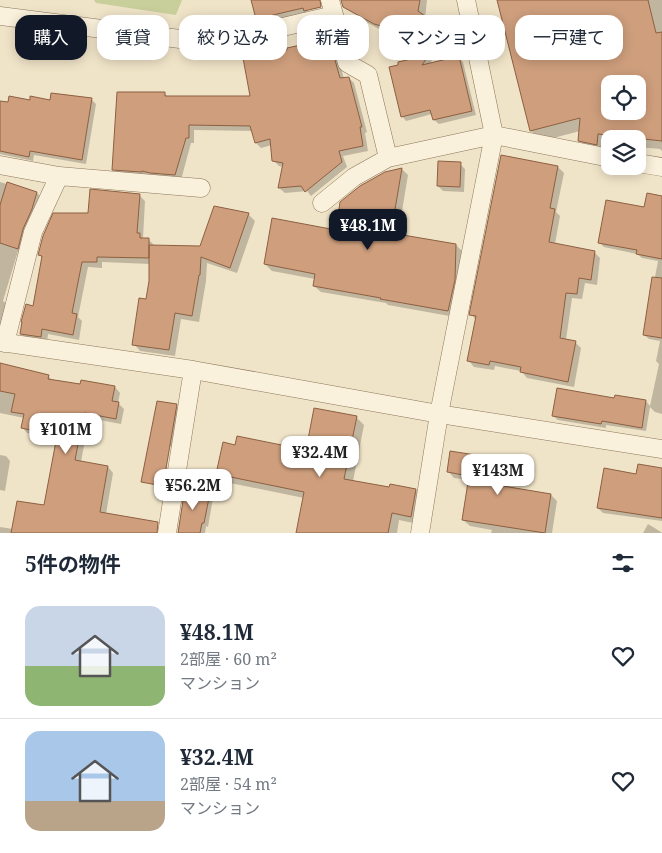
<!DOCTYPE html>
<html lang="ja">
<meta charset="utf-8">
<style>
body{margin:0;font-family:"Noto Serif","Noto Sans JP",serif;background:#f2f2f3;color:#1f2937;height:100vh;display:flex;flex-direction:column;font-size:19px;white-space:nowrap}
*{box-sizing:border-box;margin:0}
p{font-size:16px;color:#747a83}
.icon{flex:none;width:28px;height:28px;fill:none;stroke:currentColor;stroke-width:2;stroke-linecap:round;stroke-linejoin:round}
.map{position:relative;height:533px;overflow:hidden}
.drawer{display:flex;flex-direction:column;background:#fff;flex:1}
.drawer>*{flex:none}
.hud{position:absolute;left:15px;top:15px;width:632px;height:45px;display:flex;gap:10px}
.controls{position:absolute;left:601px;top:75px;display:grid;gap:10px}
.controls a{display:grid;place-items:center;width:45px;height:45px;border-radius:10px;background:#fff;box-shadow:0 2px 12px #0003;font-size:25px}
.price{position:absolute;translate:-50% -42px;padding:0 11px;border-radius:10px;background:#fff;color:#222;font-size:16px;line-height:32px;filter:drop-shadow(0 1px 2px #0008)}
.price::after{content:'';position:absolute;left:50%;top:30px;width:15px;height:11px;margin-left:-8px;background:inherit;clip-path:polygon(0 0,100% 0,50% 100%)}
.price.current{background:#111827;color:#fff}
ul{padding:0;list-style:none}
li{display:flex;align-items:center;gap:15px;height:125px;padding:0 25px}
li+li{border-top:1px solid #e0e1e3}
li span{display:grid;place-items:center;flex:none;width:140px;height:100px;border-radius:15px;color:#555}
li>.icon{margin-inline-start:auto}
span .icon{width:60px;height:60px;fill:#fffc;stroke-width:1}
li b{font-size:21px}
h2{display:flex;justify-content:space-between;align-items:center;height:60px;padding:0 25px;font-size:21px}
.chip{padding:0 18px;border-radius:15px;background:#fff;box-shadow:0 2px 12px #0003;font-size:18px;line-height:45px}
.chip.current{background:#111827;color:#fff}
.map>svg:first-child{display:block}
.green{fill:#c9cf9b}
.shadow{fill:#0003;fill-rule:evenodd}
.building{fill:#cf9f7d;stroke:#8d5f41;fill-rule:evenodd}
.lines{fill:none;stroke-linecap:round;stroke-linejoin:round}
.minor-casing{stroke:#8d765c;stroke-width:19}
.minor{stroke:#faf1dc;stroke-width:18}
</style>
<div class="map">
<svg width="662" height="533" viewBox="0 0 662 533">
<rect width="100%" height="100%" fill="#f0e4c8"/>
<path class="green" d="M94 0H182L176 15 96 3Z"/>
<path class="shadow" d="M260 0H304L307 13 262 23 257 19Z
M346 0H427L425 18 443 31 450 38 438 58 413 30 403 34H393L383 31 364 21 356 13Z
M498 0H662V151L660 149 638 147V139H610V144H608L607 154 590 151 579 140 580 131 542 141 531 131ZM610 84H638V111H610Z
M326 29 332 35 344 79 349 78 354 83 367 132 365 133 368 151 343 156 347 167 311 196 307 191 285 193 279 188 283 167 279 166 273 160 272 145 261 148 256 143 253 131 194 130V143H191L181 180 119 175 114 169 164 93 168 97H252L289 51 312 44Z
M428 56 432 60 430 64 459 58 463 62 476 115 439 124 434 120 432 114 406 121 402 116 391 68Z
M91 99 96 104 86 164 34 155 33 161 0 154V102L9 104 31 101Z
M502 156 558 167 564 173 556 212 560 216 555 244 594 252 600 258 597 285 585 283 582 299 572 298 566 340 575 342 581 348 574 387 527 378 521 371 495 366 494 370 474 367 469 361 476 320 471 314Z
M460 164 465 169 464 192 443 191 438 186Z
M402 169 408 175 398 235 456 245 463 252 455 317 388 305 386 303 321 292 314 286 315 279 272 271 265 264 337 232Z
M0 182 37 193 41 197 22 253 18 251 3 301 9 306 4 324 0 323Z
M139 195 145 201 143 238 144 240H149L155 246 201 248 248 214 255 221 237 273 207 263 206 281 199 322 181 319 175 356 140 351 134 344 147 301 150 281V264L102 262V268L88 267 78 317 82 321 79 340 48 334 47 343 27 340 21 334 34 307 43 258 40 255 89 214Z
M662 197V414L655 412 650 407 646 431 606 425V428L558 420 553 416 616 399 646 401 650 406 659 364 656 361 660 341 649 339 644 335 658 261 642 258 637 254 604 247 599 242Z
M0 364 48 376 53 381 82 386 115 387 120 393 118 403 124 409 121 424 89 418 81 462 108 467 113 473 106 514 149 533H0V527L13 529 45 507 57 442 56 439 27 433 22 427 24 418 0 413Z
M176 406 180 410 173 447 155 444Z
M356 417 364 425 353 481 390 488 416 490 423 498 418 524 399 520 397 533H297L304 498 225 482 218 474 236 446 306 452Z
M0 455 6 456 10 461 5 491 0 490Z
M500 461 506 467 503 487 551 495 557 501 552 533H491L492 530 470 526 463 520 470 480 454 478 448 471Z
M662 469V521L603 513 598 508 637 475Z
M209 494 213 498 208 527 206 526 205 533H179Z
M648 524 661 532 662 533H643Z"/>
<path class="building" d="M251 0H320L321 7 304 11 303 8 256 19Z
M341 0H420L418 11 444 30 430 52 405 23 395 27H385L374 24 343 7Z
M497 0H648L656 33 662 32V141L598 134 597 145 578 141 580 118 530 131ZM610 84H638V111H610Z
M326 28 340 78 349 77 362 127H360L363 146 339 151 342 162 305 192 301 186 278 188 283 163 272 161 270 139 255 143 250 126 189 125V138H186L175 175 150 173 142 171V172L112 170 117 92H165V96H250L243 58 287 50V48L310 43 308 32Z
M429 55 422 65 459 56 472 111 433 120 430 110 401 117 389 67 398 65V62Z
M51 93 92 98 82 160 30 151 29 157 0 151V101L8 102 9 96 30 100V96L50 100Z
M501 155 558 166 550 208 555 209 549 242 595 251 591 280 579 278 577 294 566 293 560 338 576 341 568 382 520 372 521 367 490 361 489 365 467 361 476 316 469 315Z
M438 161 461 162 460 187 437 186Z
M402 168 391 233 456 244 455 280 448 311 380 299 381 298 313 286 315 274 264 264 272 218 336 230 340 202 360 186 385 172Z
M7 182 37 192 32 209 23 229 18 249 0 243V205Z
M90 189 140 194 137 233H140V238H149V258L97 257V262H82L72 313 77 314 73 335 42 329 41 337 20 334 22 322H21L26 304 33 306 42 256 38 255 43 236 53 213H88Z
M647 193 662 196V259L636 254 637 250 598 243 606 200 644 207Z
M214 206 249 213 230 268 201 257 200 275H199L192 316 175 313 169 350 132 345 139 298 146 299 149 281V245L200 246Z
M652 277 662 278V338L643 335Z
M0 363 49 375 48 379 80 384 81 380 115 386 112 401 119 402 116 419 84 413 75 460 108 466 100 512 158 522 157 533H11L17 501 44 505 56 441H54L55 435 21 428 24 414 11 412 15 394 0 391Z
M557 388 614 398 615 395 646 400 642 428 602 421 601 424 552 416Z
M157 401 177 404 163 486 141 482Z
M314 408 357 416 344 479 389 487 390 484 416 489 411 517 392 513 388 533H296L304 492 216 474 223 442 235 445 237 436 306 450Z
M450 451 501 459 497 485 551 494 545 533 462 520 469 476 447 472Z
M638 464 662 468V518L597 508 604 468 636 474Z
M185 488 210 493 204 523H202L200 533H178Z"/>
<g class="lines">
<g class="minor-casing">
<path id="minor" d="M330 0 347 63 368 75 388 158
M0 16 180 39 244 36 334 15
M638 163 662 167
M0 165 59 176 201 188
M322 203 354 177 388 158 494 135 610 158
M0 342 193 370 439 414 662 449
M5 343 33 232 59 176
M167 533 193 370
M420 533 439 414 494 135 466 0"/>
</g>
<use href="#minor" class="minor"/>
</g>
</svg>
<div class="controls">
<a><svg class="icon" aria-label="locate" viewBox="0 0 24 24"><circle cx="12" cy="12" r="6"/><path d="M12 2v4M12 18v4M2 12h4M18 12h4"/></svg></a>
<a><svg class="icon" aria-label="layers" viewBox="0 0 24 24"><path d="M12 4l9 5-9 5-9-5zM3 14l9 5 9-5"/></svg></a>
</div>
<b class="price current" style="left:368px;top:251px">¥48.1M</b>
<b class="price" style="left:66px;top:455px">¥101M</b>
<b class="price" style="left:320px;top:478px">¥32.4M</b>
<b class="price" style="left:498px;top:496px">¥143M</b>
<b class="price" style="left:193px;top:511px">¥56.2M</b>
<div class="hud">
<a class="chip current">購入</a>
<a class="chip">賃貸</a>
<a class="chip">絞り込み</a>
<a class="chip">新着</a>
<a class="chip">マンション</a>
<a class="chip">一戸建て</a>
</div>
</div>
<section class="drawer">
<h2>5件の物件<svg class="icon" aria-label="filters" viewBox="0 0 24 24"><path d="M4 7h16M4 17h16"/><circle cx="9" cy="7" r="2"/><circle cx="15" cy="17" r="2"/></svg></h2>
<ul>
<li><span style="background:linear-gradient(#c9d6e8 60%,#8fb573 0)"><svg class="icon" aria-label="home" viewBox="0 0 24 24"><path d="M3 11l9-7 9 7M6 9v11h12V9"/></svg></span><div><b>¥48.1M</b><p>2部屋 · 60 m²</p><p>マンション</p></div><svg class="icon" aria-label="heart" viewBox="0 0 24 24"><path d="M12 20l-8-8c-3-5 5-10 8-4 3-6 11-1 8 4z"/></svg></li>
<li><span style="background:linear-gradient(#a9c7e8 70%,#b9a48a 0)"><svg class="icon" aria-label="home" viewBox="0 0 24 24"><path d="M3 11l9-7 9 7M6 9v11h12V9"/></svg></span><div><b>¥32.4M</b><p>2部屋 · 54 m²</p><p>マンション</p></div><svg class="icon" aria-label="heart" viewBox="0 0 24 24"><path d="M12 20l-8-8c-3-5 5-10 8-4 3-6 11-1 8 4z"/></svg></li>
</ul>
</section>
